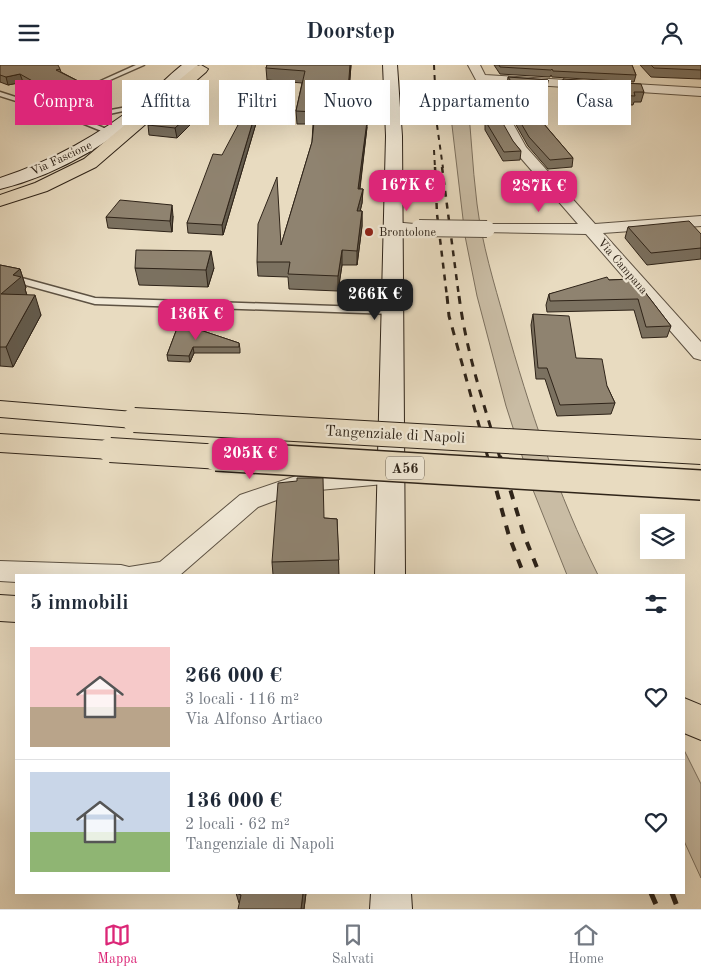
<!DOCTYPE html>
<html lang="it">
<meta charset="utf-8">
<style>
body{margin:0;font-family:"Old Standard TT",serif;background:#f2f2f3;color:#1f2937;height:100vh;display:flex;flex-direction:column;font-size:19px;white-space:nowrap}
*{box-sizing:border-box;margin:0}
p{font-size:16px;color:#747a83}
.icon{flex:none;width:28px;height:28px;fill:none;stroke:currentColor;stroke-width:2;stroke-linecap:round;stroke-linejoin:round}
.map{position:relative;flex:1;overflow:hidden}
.side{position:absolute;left:15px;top:509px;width:670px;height:320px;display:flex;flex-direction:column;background:#fff;border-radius:0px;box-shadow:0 5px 20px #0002}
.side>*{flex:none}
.guide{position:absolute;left:15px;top:15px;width:671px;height:45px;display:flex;gap:10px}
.buttons{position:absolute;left:640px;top:449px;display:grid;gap:10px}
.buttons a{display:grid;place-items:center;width:45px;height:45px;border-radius:0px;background:#fff;box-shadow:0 5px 20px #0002;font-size:25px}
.price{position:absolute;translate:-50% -42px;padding:0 11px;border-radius:10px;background:#db2777;color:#fff;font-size:16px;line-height:32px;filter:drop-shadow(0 1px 2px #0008)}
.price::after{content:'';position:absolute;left:50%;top:30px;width:15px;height:11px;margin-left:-8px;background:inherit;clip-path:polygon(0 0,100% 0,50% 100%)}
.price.selected{background:#222;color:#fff}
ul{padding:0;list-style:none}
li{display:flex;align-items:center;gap:15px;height:125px;padding:0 15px}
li+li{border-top:1px solid #e0e1e3}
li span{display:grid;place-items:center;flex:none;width:140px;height:100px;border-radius:0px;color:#555}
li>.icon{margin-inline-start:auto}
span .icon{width:60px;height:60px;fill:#fffc;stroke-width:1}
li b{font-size:21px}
h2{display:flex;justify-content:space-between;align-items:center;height:60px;padding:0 15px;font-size:21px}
.chip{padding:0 18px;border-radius:0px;background:#fff;box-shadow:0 5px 20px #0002;font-size:18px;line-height:45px}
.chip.selected{background:#db2777;color:#fff}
header{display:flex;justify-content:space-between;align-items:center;height:65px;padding:0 15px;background:#fff;font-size:22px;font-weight:800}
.menu{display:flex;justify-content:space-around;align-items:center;height:70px;border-top:1px solid #e0e1e3;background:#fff;font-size:14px;color:#747a83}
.menu a{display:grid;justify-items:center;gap:2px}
.menu .selected{color:#db2777}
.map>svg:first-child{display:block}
.green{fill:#c9bca4;stroke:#7c705e}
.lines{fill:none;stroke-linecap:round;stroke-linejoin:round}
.service-casing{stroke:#5d5243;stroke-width:3}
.minor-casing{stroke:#5d5243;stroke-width:2}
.secondary-casing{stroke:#2f2419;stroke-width:2}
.primary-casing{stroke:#2f2419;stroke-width:2}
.motorway-casing{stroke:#2f2419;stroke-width:2}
.service{fill:#f0e8d6;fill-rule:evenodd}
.minor{fill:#f0e8d6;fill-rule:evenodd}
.secondary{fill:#f0e8d6;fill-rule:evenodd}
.primary{fill:#e8dbc0;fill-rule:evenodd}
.motorway{fill:#e8dbc0;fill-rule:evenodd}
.rail-far4{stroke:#2f2419;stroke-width:2;stroke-dasharray:5 5;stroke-linecap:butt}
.rail-far3{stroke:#2f2419;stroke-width:2.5;stroke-dasharray:6 6;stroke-linecap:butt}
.rail-far2{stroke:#2f2419;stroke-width:3;stroke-dasharray:8 8;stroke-linecap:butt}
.rail-far1{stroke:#2f2419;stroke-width:4;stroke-dasharray:9 9;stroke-linecap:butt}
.rail{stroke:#2f2419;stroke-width:5;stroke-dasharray:12 12;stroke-linecap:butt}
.minor-bridge-casing{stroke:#5d5243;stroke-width:18;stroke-linecap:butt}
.motorway-bridge-far1-casing{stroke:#2f2419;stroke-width:26;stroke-linecap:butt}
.motorway-bridge-casing{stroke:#2f2419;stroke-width:32;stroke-linecap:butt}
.minor-bridge{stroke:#f0e8d6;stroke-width:16}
.motorway-bridge-far1{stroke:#e8dbc0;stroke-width:24}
.motorway-bridge{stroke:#e8dbc0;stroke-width:29}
.wall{fill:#7b7160;stroke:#2f2419}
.shaded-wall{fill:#645c4e;stroke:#2f2419}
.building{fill:#8f8370;stroke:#2f2419}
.poi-dot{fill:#8f2418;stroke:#f0e8d6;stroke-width:2}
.labels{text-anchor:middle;stroke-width:4.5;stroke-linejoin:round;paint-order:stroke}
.far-street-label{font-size:12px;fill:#2f2419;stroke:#f0e8d6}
.far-poi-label{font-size:12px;fill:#2f2419;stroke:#f0e8d6;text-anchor:start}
.shield{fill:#f0e8d6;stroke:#695f52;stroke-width:1}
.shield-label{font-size:14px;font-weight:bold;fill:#2f2419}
.street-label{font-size:15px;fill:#2f2419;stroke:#f0e8d6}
</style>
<header><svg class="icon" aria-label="menu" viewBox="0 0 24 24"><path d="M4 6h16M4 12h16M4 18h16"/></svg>Doorstep<svg class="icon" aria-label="person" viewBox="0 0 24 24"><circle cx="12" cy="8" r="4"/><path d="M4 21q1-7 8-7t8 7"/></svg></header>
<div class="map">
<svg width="701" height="844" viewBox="0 0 701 844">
<rect width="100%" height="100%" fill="#e8dbc0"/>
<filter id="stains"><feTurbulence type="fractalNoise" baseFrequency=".004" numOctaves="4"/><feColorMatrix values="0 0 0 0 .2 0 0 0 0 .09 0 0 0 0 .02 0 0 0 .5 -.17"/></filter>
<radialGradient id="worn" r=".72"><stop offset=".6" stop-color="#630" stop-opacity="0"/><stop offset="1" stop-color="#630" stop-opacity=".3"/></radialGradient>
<path class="green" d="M447 18 466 21C471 60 472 100 477 139 482 179 494 218 505 257 529 343 558 430 598 510H567L533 425 506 341 477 231 465 171Z
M684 685 701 719V813L684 776Z"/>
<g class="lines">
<g class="service-casing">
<path id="service" d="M136 0H144L101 19 96 18Z
M0 27 71 50 100 47 143 39 146 41 100 51 78 52 111 66V68L109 69 67 52 0 31Z
M0 207 95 233 393 243 397 246 393 249 95 239 0 213Z"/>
</g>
<g class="minor-casing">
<path id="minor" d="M468 0H480L485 10 701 23V31L490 17 526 82 595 159 701 151V161L603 168 701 277V295L694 293 586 169 481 167 479 164 481 161 487 159H578L513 84Z
M393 157 425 160 427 163 425 166 419 168 387 165 385 162 387 159Z
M384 403 392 405 396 411 392 417 384 419 298 427 258 442 180 510H16V517L0 516V496L121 500 129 502 160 497 240 430 296 411Z"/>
</g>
<g class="secondary-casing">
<path id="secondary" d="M182 0H198C192 8 183 14 176 21 127 67 66 108 0 124V113C52 96 99 70 142 36 156 24 168 11 182 0Z
M383 0H397L402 71 405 510H375L386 71Z
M371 828H411L412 844H370Z"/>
</g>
<g class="primary-casing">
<path id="primary" d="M0 530 16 531V557L0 556Z
M684 633 701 640V675L684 668Z"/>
</g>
<g class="motorway-casing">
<path id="motorway" d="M201 0 208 4 206 7 96 102 47 126 0 141V130L35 118 84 94 196 1Z
M0 336 134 347 143 349 147 355 143 361 134 363 0 352Z
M0 369 110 376 119 379 123 385 119 391 110 394 0 387Z"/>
</g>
<use href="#service" class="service"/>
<use href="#minor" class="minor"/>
<use href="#secondary" class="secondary"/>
<use href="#primary" class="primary"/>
<use href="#motorway" class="motorway"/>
<path class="rail-far4" d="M434 0 437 60 443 103
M434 85 435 103"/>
<path class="rail-far3" d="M435 102 437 149 447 232
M442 102 459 232"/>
<path class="rail-far2" d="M447 231 449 251 488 393
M459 231C466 286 484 340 500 393"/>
<path class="rail-far1" d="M487 391 509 471 524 510
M500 391 524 470 540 510"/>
<path class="rail" d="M651 828 658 844
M672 828 678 844"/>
<g class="minor-bridge-casing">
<path id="minor-bridge" d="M419 163 487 164"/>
</g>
<g class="motorway-bridge-far1-casing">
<path id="motorway-bridge-far1" d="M134 355 701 387
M110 385 237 393"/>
</g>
<g class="motorway-bridge-casing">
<path id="motorway-bridge" d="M216 391 701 420"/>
</g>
<use href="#minor-bridge" class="minor-bridge"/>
<use href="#motorway-bridge-far1" class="motorway-bridge-far1"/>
<use href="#motorway-bridge" class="motorway-bridge"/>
</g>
<path class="wall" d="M0 0 60 4 61 7 82 18 84 26 54 35 23 17 8 20 0 17Z
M267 0H351L347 50 367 62 360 124H363L362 138 360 146H362V161L357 200H342L338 226 289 224 288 212 258 211 257 197 281 180 312 77 313 59H297L296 46 302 18 267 15 266 3Z
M494 0H632L636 10 634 17 552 12 551 10 550 12 500 9Z
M640 0H701V14L651 12Z
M508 12 548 15 547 23 538 52 573 93 572 102 548 104 528 81 502 35 503 27H512L507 20Z
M563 14 644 27 641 37H634L633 40 573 38 562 24Z
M476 33 521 86 520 95 503 96 485 65V59L475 41Z
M257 55 223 170 188 168 187 158 222 90Z
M194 56 177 73 149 70 148 60Z
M173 151 172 167 108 163 106 152Z
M628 162 701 169V194L647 200 625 173Z
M0 200 20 204 26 223 25 224 27 230 41 250 13 302 0 301Z
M135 203H214L208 222 139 220Z
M631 209 671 261 667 272 642 273 634 245 547 247 546 240 549 229 609 215 630 214Z
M533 249 576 293 607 321 615 338 611 349 557 351 545 314H536L531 260Z
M179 258 239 278 240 284V288H194L190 297 168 296 167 290Z
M324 453 337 454 339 510H273L272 497Z
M236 828H306L304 844 239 838Z"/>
<path class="shaded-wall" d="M350 0H351L346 63V50Z
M20 9 23 17 8 20 6 12Z
M548 15 547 23 535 59 537 51Z
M82 18 84 26 54 35 52 27Z
M193 46 194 56 177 73 175 63Z
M256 46 257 55 223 170 222 160Z
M368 49 367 62 358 137V124Z
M363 124 362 138 357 160V146Z
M172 140 173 151 172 167 170 156Z
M362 146V161L357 200V186Z
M342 185V200L338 226V211Z
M211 186 214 203 208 222 206 205Z
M20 204 26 223 25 224 27 231 1 229 13 210Z
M35 230 41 250 13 302 6 282Z
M193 282 194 288 190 297 189 291Z
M303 828H306L304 844H301Z"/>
<path class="building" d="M0 0H58L60 4 56 5 82 18 52 27 20 9 6 12 0 10Z
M267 0H350L346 50 368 49 358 124H363L357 146H362L357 186 342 185 338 211 288 209 290 197H257L258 159 277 112 281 180 312 77 315 47 296 46 305 6 266 3Z
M499 0H632L636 10 553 6 552 4 551 5 500 2Z
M651 0H701V5L654 3Z
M508 12 548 15 537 51 573 93 550 95 529 72 503 27 518 26Z
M563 14 641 19 644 27H634L635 31 575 28Z
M488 32 513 76 521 86 504 87 486 57 489 56 476 33Z
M168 41 193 46 175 63 148 60Z
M247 43 256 46 222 160 187 158 213 89 222 90Z
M120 135 172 140 170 156 106 152Z
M689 156 701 169V183L651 188 628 162Z
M136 185 211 186 206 205 135 203Z
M0 200 20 204 13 210 21 212 1 229 35 230 6 282H0Z
M631 209 671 261 646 262 638 234 550 236 549 229 607 212 609 215 632 214Z
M533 249 569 251 576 293 602 294 607 321 615 338 560 340 547 303H538Z
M179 258 239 278V282H193L189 291 167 290Z
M297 413H323L324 453 337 454 339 495 272 497 278 418 297 416Z
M236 828H303L301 844H238L241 830Z"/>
<circle class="poi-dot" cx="369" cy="167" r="5"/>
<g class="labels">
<g class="far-street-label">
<text transform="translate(61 93) rotate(-25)" y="4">Via Fascione</text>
<text transform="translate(623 201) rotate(49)" y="4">Via Campana</text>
</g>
<g class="far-poi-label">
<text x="379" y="171">Brontolone</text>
</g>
<rect class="shield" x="386" y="391.5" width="38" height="23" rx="4"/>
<g class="shield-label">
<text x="405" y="408">A56</text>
</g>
<g class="street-label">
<text transform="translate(395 369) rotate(3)" y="5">Tangenziale di Napoli</text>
</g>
</g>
<rect width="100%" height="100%" filter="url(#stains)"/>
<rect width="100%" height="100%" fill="url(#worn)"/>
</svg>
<div class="buttons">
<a><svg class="icon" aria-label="layers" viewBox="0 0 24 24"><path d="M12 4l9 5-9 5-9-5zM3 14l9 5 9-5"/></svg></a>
</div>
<b class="price" style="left:407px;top:147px">167K €</b>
<b class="price" style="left:539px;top:148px">287K €</b>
<b class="price selected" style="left:375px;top:256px">266K €</b>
<b class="price" style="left:196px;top:276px">136K €</b>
<b class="price" style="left:250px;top:415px">205K €</b>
<div class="guide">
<a class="chip selected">Compra</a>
<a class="chip">Affitta</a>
<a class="chip">Filtri</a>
<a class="chip">Nuovo</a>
<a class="chip">Appartamento</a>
<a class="chip">Casa</a>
</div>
<section class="side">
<h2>5 immobili<svg class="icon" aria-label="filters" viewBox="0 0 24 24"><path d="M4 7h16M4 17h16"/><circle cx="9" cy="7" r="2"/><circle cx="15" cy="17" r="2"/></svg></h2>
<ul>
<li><span style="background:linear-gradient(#f6c9c9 60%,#b9a48a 0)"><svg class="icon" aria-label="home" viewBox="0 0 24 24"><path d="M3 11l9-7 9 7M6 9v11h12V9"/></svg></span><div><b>266 000 €</b><p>3 locali · 116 m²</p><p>Via Alfonso Artiaco</p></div><svg class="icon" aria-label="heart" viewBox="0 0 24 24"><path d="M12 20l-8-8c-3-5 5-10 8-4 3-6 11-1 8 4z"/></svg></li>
<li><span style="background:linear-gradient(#c9d6e8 60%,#8fb573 0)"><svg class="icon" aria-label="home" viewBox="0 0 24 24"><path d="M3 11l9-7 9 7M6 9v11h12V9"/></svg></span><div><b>136 000 €</b><p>2 locali · 62 m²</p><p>Tangenziale di Napoli</p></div><svg class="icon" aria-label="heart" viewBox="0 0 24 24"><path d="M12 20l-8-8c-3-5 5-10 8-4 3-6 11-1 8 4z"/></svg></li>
</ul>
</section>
</div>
<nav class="menu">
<a class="selected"><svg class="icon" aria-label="map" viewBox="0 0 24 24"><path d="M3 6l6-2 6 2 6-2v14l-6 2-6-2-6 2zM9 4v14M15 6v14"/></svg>Mappa</a>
<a><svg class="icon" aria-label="saved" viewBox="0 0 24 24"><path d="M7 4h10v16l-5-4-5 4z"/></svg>Salvati</a>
<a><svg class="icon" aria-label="home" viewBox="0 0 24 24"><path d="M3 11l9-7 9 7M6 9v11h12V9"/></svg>Home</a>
</nav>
